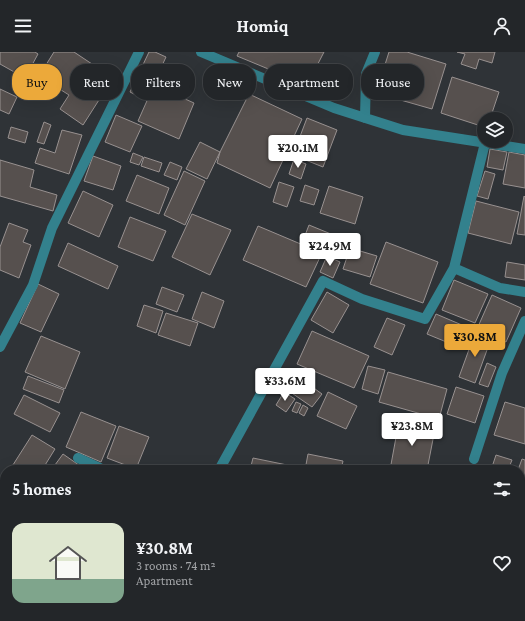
<!DOCTYPE html>
<meta charset="utf-8">
<style>
body{margin:0;font-family:"Crimson Pro",serif;background:#2b2e31;color:#f1f3f6;height:100vh;display:flex;flex-direction:column;font-size:15px;white-space:nowrap}
*{box-sizing:border-box;margin:0}
p{font-size:13px;color:#a3a5a8}
.icon{flex:none;width:22px;height:22px;fill:none;stroke:currentColor;stroke-width:2;stroke-linecap:round;stroke-linejoin:round}
.map{position:relative;flex:1;overflow:hidden}
.sheet{position:absolute;left:0px;top:413px;width:525px;height:156px;display:flex;flex-direction:column;background:#232629;border-radius:16px 16px 0 0;box-shadow:0 4px 16px #0002,0 0 0 1px #404346}
.sheet>*{flex:none}
.guide{position:absolute;left:12px;top:12px;width:501px;height:36px;display:flex;gap:8px}
.fabs{position:absolute;left:477px;top:60px;display:grid;gap:8px}
.fabs a{display:grid;place-items:center;width:36px;height:36px;border-radius:50%;background:#232629;box-shadow:0 4px 16px #0002,0 0 0 1px #404346;font-size:20px}
.price{position:absolute;translate:-50% -34px;padding:0 9px;border-radius:4px;background:#fff;color:#222;font-size:13px;line-height:26px;filter:drop-shadow(0 1px 2px #0008)}
.price::after{content:'';position:absolute;left:50%;top:24px;width:12px;height:9px;margin-left:-6px;background:inherit;clip-path:polygon(0 0,100% 0,50% 100%)}
.price.selected{background:#eca93a;color:#111}
ul{padding:0;list-style:none}
li{display:flex;align-items:center;gap:12px;height:100px;padding:0 12px}
li span{display:grid;place-items:center;flex:none;width:112px;height:80px;border-radius:12px;color:#555}
li>.icon{margin-inline-start:auto}
span .icon{width:48px;height:48px;fill:#fffc;stroke-width:1}
li b{font-size:17px}
h2{display:flex;justify-content:space-between;align-items:center;height:48px;padding:0 12px;font-size:17px}
.tag{padding:0 14px;border-radius:16px;background:#232629;box-shadow:0 4px 16px #0002,0 0 0 1px #404346;font-size:14px;line-height:36px}
.tag.selected{background:#eca93a;color:#111}
header{display:flex;justify-content:space-between;align-items:center;height:52px;padding:0 12px;background:#232629;font-size:18px;font-weight:700}
.map>svg:first-child{display:block}
.building{fill:#56504e;stroke:#989190}
.lines{fill:none;stroke-linecap:round;stroke-linejoin:round}
.minor{stroke:#33818d;stroke-width:10}
</style>
<header><svg class="icon" aria-label="menu" viewBox="0 0 24 24"><path d="M4 6h16M4 12h16M4 18h16"/></svg>Homiq<svg class="icon" aria-label="person" viewBox="0 0 24 24"><circle cx="12" cy="8" r="4"/><path d="M4 21q1-7 8-7t8 7"/></svg></header>
<div class="map">
<svg width="525" height="569" viewBox="0 0 525 569">
<rect width="100%" height="100%" fill="#2f3337"/>
<path class="building" d="M0 0H35L38 2 25 26 0 12Z
M54 0H74L113 26 83 73 60 57 69 43 39 24Z
M149 0H155L166 5 146 48 130 40Z
M239 0H324L307 33 237 4Z
M389 0H407L446 12 432 57 376 41Z
M457 0H495L492 11 479 7 476 17 461 12 465 2Z
M452 25 499 40 490 67H484V75L441 61Z
M154 33 194 51 179 87 138 69Z
M0 37 17 45 9 62 0 58Z
M249 42 302 67 270 136 217 111 220 100Z
M116 63 142 74 130 100 105 90Z
M307 66 337 78 323 115 293 103Z
M44 70 51 73 44 92 37 90Z
M11 75 28 80 25 91 8 86Z
M62 78 82 83 69 122 35 111 40 96 55 101Z
M200 90 220 100 207 127 186 117Z
M490 97 507 100 503 118 487 115Z
M509 100 525 103V136L503 132Z
M133 101 143 105 139 113 130 110Z
M93 104 121 114 113 138 84 129Z
M144 105 162 111 159 120 141 114Z
M294 107 306 112 301 127 289 122Z
M0 108 34 118 30 135 57 143 53 159 0 144Z
M170 110 182 115 177 128 164 123Z
M184 119 205 129 185 173 164 163Z
M485 119 495 122 488 147 477 144Z
M137 123 169 136 159 162 126 149Z
M279 130 294 135 287 155 273 150Z
M305 133 319 138 314 153 300 149Z
M329 134 363 145 355 172 320 161Z
M83 139 113 153 99 185 68 171Z
M524 144 525 145V183L517 182Z
M476 149 519 160 511 192 468 181Z
M192 162 231 178 210 223 172 205Z
M130 165 166 179 153 209 118 195Z
M9 171 28 178 23 190 31 193 19 226 0 218V195Z
M309 173 348 189 344 201 304 186Z
M258 174 322 201 306 235 243 208Z
M386 190 438 210 423 251 370 232Z
M68 191 118 214 108 237 58 214Z
M350 196 377 204 370 225 343 217Z
M327 204 340 210 333 226 320 220Z
M507 210 525 213V228L505 225Z
M454 228 488 242 475 271 442 258Z
M38 232 59 242 41 280 20 271Z
M162 235 184 243 177 260 156 252Z
M202 240 224 249 214 276 192 267Z
M327 240 349 253 333 281 311 268Z
M492 243 521 256 506 290 477 277Z
M144 253 163 259 156 281 137 274Z
M166 261 198 271 190 294 158 283Z
M436 262 469 276 461 296 427 282Z
M387 266 405 273 392 303 374 295Z
M312 279 369 304 354 336 297 312Z
M475 281 491 287 475 331 459 325Z
M41 284 80 300 65 337 25 320Z
M487 311 496 315 488 335 479 332Z
M368 314 385 318 378 342 362 337Z
M388 320 447 337 439 367 379 350Z
M296 323 322 342 312 355 286 337Z
M28 324 64 338 59 351 23 337Z
M456 335 484 344 475 371 447 362Z
M284 340 295 347 286 360 276 353Z
M328 340 357 354 346 377 317 364Z
M24 343 60 361 50 380 14 362Z
M296 350 301 352 297 361 292 359Z
M505 350 525 356V392L494 383Z
M303 353 308 356 304 364 299 361Z
M81 360 116 374 101 410 66 395Z
M399 369 435 377 427 418H390Z
M119 374 149 385 136 417 107 406Z
M32 383 55 397 42 418H15L11 416Z
M63 402 86 418 52 417Z
M308 402 343 409 341 418H305Z
M496 403 512 408 508 418H491Z
M253 406 292 414 291 418H250Z
M522 407 525 408V446L520 444V418H518Z
M520 457 525 458V520L520 518Z
M520 542 524 543 521 565 516 564V569H474L475 564H520Z
M5 549V564H30L26 569H0V557Z
M52 564H87L94 569H49Z
M258 564H289L288 569H257Z
M294 564H315L314 569H293Z
M325 564H355L354 569H324Z
M372 564H396V569L372 565Z
M446 564H473V569H446Z"/>
<g class="lines">
<path class="minor" d="M201 0 334 56 403 78 525 97
M365 66 366 22 375 0
M485 91 454 216 500 236 525 240
M0 295 33 233 52 176 139 0
M78 406 100 416 98 418
M474 407 502 321 525 269
M219 418 323 229 362 247 425 267 454 216
M0 520 5 524
M186 564 192 569"/>
</g>
</svg>
<div class="fabs">
<a><svg class="icon" aria-label="layers" viewBox="0 0 24 24"><path d="M12 4l9 5-9 5-9-5zM3 14l9 5 9-5"/></svg></a>
</div>
<b class="price" style="left:298px;top:117px">¥20.1M</b>
<b class="price" style="left:330px;top:215px">¥24.9M</b>
<b class="price selected" style="left:475px;top:306px">¥30.8M</b>
<b class="price" style="left:285px;top:350px">¥33.6M</b>
<b class="price" style="left:412px;top:395px">¥23.8M</b>
<div class="guide">
<a class="tag selected">Buy</a>
<a class="tag">Rent</a>
<a class="tag">Filters</a>
<a class="tag">New</a>
<a class="tag">Apartment</a>
<a class="tag">House</a>
</div>
<section class="sheet">
<h2>5 homes<svg class="icon" aria-label="filters" viewBox="0 0 24 24"><path d="M4 7h16M4 17h16"/><circle cx="9" cy="7" r="2"/><circle cx="15" cy="17" r="2"/></svg></h2>
<ul>
<li><span style="background:linear-gradient(#dfe7d0 70%,#7fa58c 0)"><svg class="icon" aria-label="home" viewBox="0 0 24 24"><path d="M3 11l9-7 9 7M6 9v11h12V9"/></svg></span><div><b>¥30.8M</b><p>3 rooms · 74 m²</p><p>Apartment</p></div><svg class="icon" aria-label="heart" viewBox="0 0 24 24"><path d="M12 20l-8-8c-3-5 5-10 8-4 3-6 11-1 8 4z"/></svg></li>
</ul>
</section>
</div>
